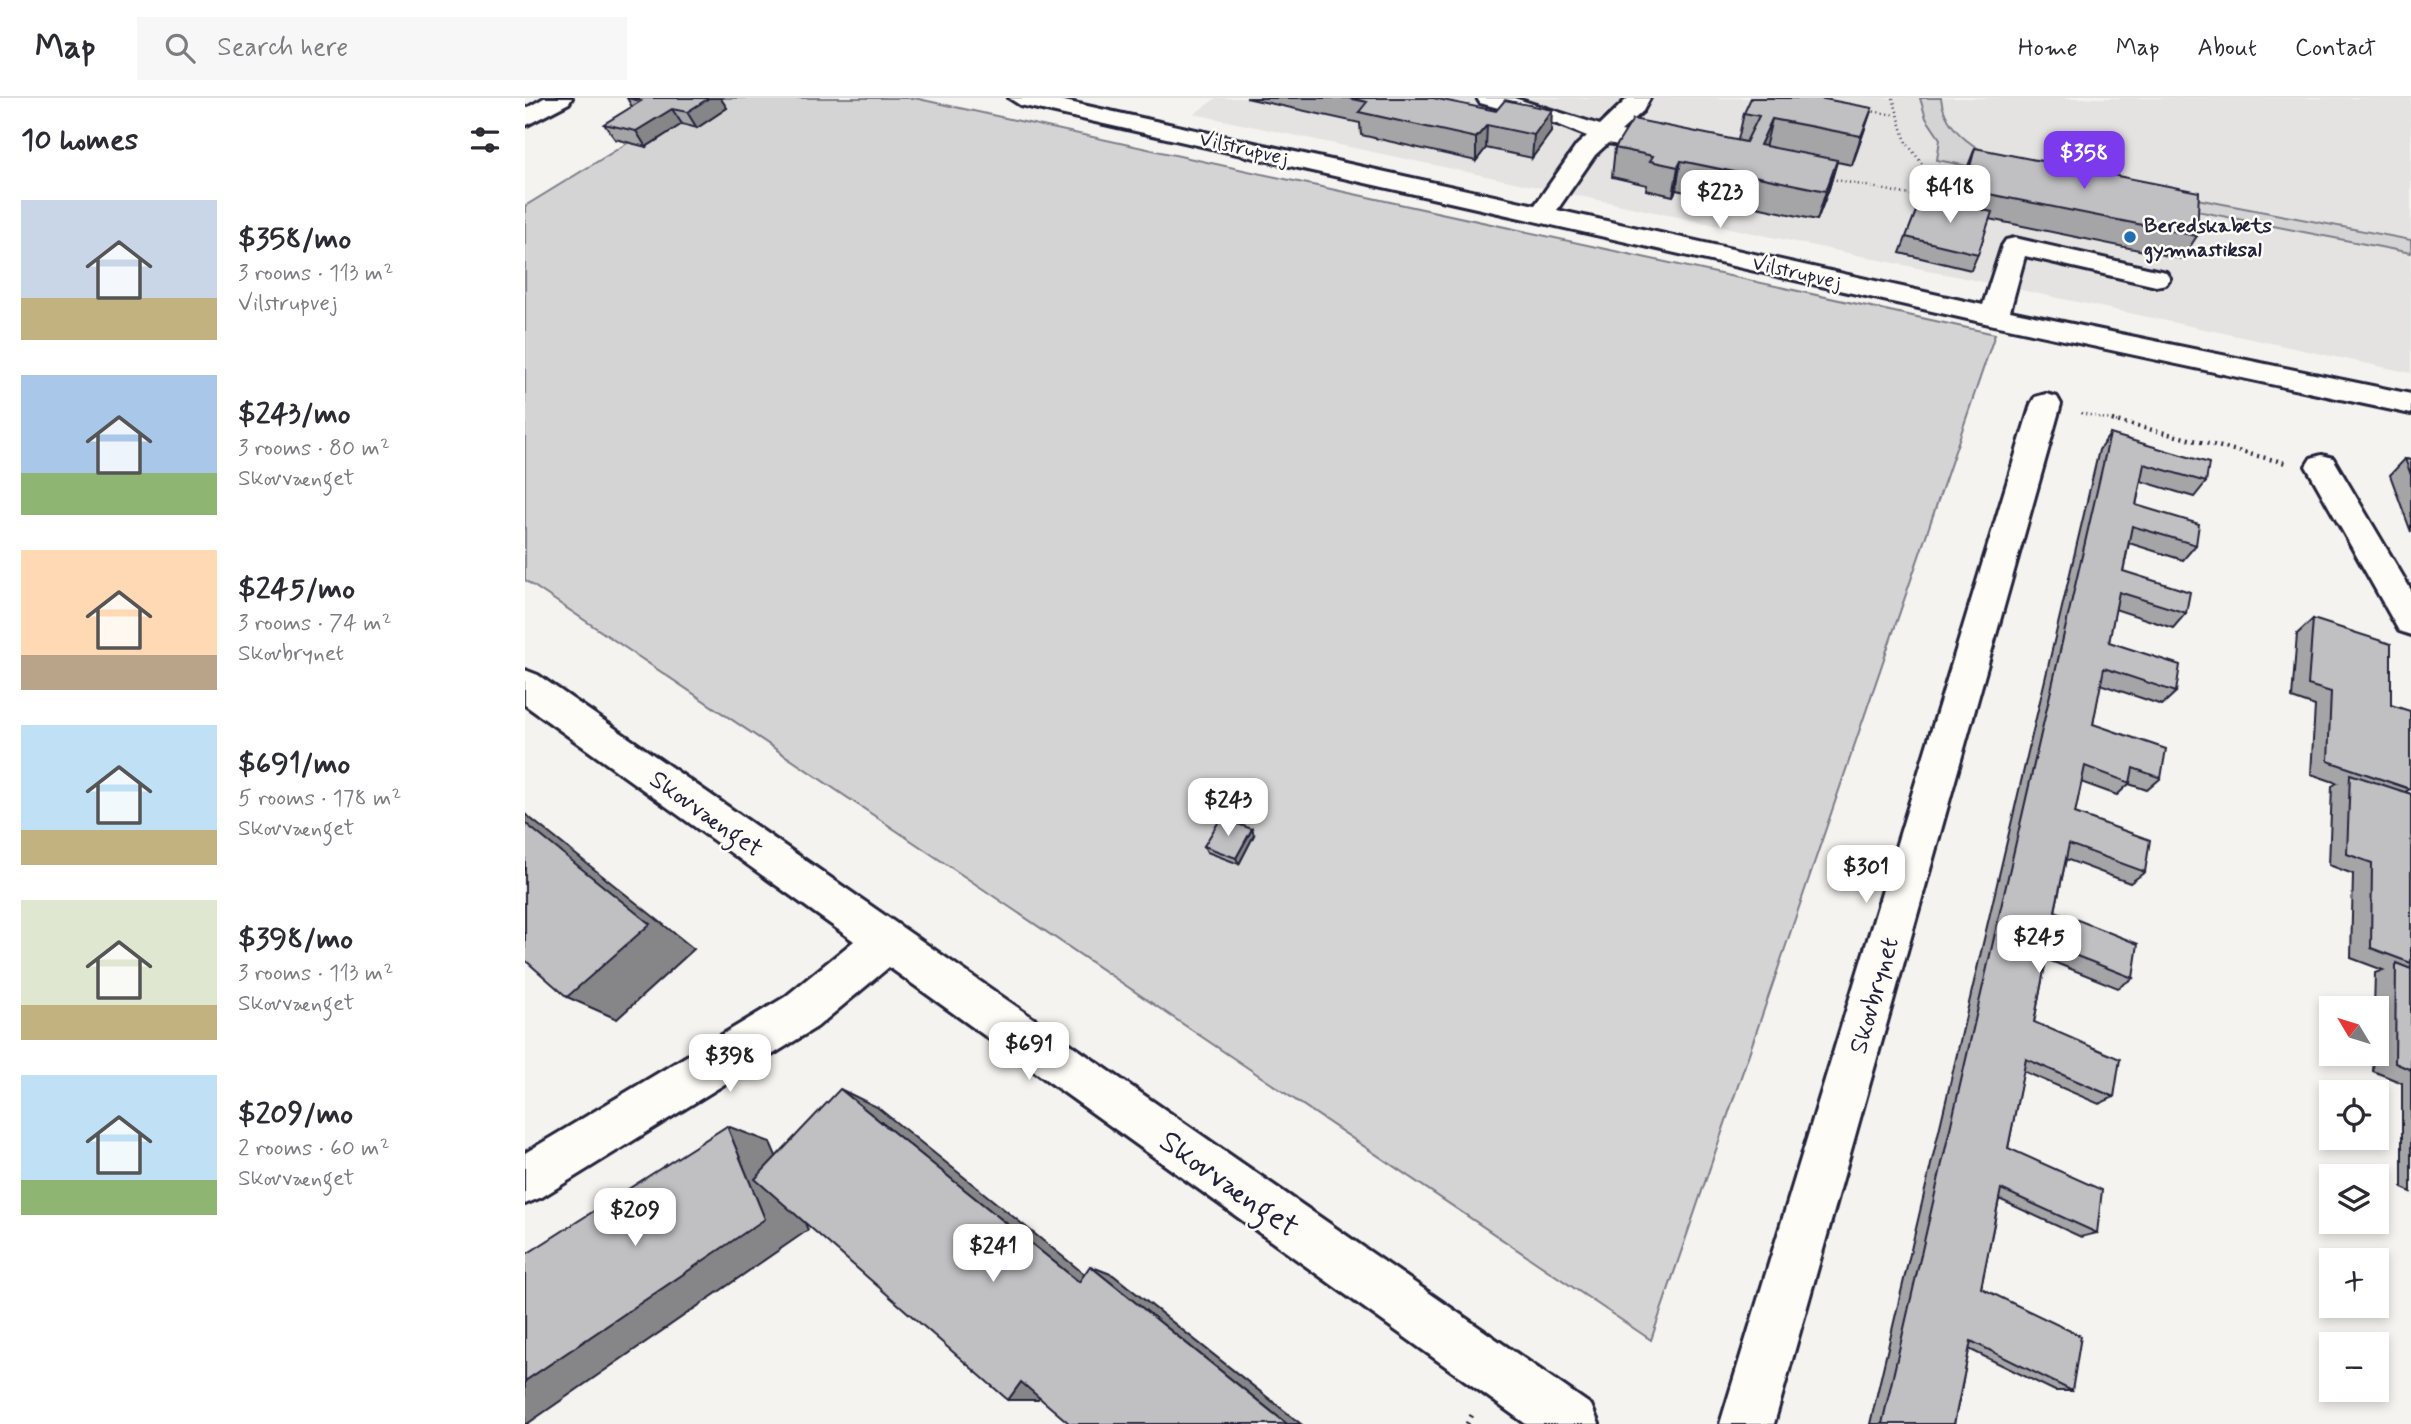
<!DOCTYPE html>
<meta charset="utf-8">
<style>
body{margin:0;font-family:Mynerve,sans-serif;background:#f7f7f7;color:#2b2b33;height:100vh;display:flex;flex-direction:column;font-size:26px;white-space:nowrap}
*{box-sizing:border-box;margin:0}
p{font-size:23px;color:#7c7c81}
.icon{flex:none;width:38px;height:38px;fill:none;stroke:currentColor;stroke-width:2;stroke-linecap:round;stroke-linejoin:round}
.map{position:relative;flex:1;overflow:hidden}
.sheet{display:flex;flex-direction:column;background:#fff;width:525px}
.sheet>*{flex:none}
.needle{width:46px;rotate:308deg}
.controls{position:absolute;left:1794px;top:898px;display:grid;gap:14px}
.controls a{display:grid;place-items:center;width:70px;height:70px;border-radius:0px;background:#fff;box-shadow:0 4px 10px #0003;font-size:35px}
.price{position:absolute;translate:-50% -60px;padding:0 16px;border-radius:14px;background:#fff;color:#222;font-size:23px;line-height:46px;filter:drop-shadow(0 2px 4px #0008)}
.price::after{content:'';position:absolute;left:50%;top:42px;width:21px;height:16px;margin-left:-10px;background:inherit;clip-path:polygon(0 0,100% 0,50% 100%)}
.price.active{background:#7c3aed;color:#fff}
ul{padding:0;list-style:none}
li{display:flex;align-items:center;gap:21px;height:175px;padding:0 21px}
li span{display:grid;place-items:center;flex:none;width:196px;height:140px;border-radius:0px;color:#555}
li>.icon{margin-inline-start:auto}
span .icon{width:84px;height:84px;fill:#fffc;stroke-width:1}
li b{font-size:30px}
h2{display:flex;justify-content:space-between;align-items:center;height:84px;padding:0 21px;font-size:30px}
header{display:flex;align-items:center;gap:42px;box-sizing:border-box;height:98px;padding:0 35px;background:#fff;border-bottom:2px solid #e1e1e2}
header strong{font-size:33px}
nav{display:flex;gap:38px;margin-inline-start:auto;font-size:24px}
.search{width:490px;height:63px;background:#f7f7f7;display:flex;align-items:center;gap:18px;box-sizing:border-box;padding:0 24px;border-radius:0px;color:#7c7c81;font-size:26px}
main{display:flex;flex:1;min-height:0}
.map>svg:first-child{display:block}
.built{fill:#e4e3e2}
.green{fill:#d5d4d5;stroke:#7c7b88;stroke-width:2}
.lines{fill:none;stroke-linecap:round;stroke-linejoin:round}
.minor-casing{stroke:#22223b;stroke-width:6}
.path-far2{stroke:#22223b;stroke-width:2.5;stroke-dasharray:1 3.5;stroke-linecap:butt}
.path-far1{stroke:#22223b;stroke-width:4.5;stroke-dasharray:2 4.5;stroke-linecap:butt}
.path{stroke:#22223b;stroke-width:5;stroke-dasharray:2 6;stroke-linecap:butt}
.minor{fill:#fdfcf7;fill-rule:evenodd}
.wall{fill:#a5a4a7;stroke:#22223b;stroke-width:2}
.shaded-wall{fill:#868688;stroke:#22223b;stroke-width:2}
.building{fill:#c0bfc2;stroke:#22223b;stroke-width:2}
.poi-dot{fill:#1f6fb2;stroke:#fdfcf7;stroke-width:2.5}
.labels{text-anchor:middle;stroke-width:5;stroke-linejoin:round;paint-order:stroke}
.far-street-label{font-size:21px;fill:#22223b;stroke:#fdfcf7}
.far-poi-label{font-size:21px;font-weight:bold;fill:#22223b;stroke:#fdfcf7;text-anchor:start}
.street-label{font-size:26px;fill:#22223b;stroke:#fdfcf7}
.near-street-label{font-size:32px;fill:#22223b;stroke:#fdfcf7}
</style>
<header>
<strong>Map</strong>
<div class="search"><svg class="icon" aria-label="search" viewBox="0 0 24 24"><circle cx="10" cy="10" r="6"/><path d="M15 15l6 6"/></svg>Search here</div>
<nav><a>Home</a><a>Map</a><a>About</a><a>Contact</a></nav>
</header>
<main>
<section class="sheet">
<h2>10 homes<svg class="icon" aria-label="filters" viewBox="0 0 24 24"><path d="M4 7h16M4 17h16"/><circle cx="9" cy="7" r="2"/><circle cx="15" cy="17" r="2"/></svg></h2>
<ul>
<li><span style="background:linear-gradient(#c9d6e8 70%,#c2b280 0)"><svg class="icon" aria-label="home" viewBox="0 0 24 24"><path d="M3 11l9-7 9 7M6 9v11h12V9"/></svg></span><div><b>$358/mo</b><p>3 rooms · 113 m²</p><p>Vilstrupvej</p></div></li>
<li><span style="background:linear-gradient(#a9c7e8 70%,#8fb573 0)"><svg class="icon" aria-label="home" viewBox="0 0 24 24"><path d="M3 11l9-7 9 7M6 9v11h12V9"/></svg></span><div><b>$243/mo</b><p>3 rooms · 80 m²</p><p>Skovvænget</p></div></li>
<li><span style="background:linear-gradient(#ffd9b3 75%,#b9a48a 0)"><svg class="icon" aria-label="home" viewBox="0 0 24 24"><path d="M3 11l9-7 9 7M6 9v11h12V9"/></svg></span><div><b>$245/mo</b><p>3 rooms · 74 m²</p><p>Skovbrynet</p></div></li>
<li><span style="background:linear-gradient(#bfe0f5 75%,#c2b280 0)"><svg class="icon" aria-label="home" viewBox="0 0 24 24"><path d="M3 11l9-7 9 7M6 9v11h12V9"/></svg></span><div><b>$691/mo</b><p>5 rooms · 178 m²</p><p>Skovvænget</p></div></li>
<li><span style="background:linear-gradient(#dfe7d0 75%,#c2b280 0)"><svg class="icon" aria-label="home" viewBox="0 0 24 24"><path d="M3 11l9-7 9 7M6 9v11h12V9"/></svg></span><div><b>$398/mo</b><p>3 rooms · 113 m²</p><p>Skovvænget</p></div></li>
<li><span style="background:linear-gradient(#bfe0f5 75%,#8fb573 0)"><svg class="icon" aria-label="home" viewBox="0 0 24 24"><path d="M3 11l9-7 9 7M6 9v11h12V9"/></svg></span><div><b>$209/mo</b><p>2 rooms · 60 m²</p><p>Skovvænget</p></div></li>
</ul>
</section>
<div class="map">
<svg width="1886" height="1326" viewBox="0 0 1886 1326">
<rect width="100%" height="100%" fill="#f4f3ef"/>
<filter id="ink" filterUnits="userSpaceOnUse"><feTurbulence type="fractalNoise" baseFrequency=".0143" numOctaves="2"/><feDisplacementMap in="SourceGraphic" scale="14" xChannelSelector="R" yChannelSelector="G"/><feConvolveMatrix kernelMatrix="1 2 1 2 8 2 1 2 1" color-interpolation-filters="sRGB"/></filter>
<g filter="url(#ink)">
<path class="built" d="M691 0H1886V275L669 16Z"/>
<path class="green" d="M176 0H389L1470 236 1126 1242 0 482V108Z
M1395 0H1416C1420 34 1455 55 1484 65L1886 142V155L1412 62 1415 41 1401 20Z"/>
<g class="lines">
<g class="minor-casing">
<path id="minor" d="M19 0H47L44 5 0 28V11Z
M484 0H526L1010 107 1052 47 1062 38 1032 26 955 5 952 0H989L1075 27 1103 0H1125L1118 13 1096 33 1155 45 1158 50 1155 55 1146 57 1083 45 1070 57 1032 112 1458 207 1477 148 1481 142 1490 140 1631 172 1641 174 1645 180 1641 186 1631 188 1500 158 1485 213 1886 296V316L1469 227 495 7Z
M1521 296 1532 299 1536 306 1249 1326H1195L1506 306 1510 299Z
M1797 357 1808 360 1886 492V537L1874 533 1781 368 1786 360Z
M0 572 13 577 1066 1307 1074 1326H1001L364 869 292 929 17 1099 0 1106V1055L260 899 329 843 0 607Z"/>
</g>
<path class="path-far2" d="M1368 0 1381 44 1426 105 1422 104
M1340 12 1370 17
M1302 80 1400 100
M1556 315 1594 324"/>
<path class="path-far1" d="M1587 322 1761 365"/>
<path class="path" d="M942 1326 948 1315"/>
<use href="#minor" class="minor"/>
</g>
<path class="wall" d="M102 0H197L196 1 202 10 172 30 157 26 121 49 90 41 79 26 107 9Z
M721 0H908L1026 34 1007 60 961 50 951 63 836 37 835 25Z
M1347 10 1337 39 1327 67 1312 64 1304 91 1292 122 1151 92 1148 98 1121 92 1122 87 1087 79 1090 50 1213 42 1219 15Z
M1450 50 1672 138 1657 161 1464 121 1453 156 1446 172 1375 155 1397 98 1432 106 1441 73Z
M1585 336 1681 384 1669 399 1616 383 1611 407 1671 447 1658 462 1604 445 1598 473 1661 515 1648 530 1590 511 1584 544 1651 594 1637 607 1575 586 1568 626 1636 680 1622 692 1604 686 1592 697 1556 684 1550 715 1620 774 1605 785 1541 761 1530 813 1608 880 1593 890 1521 861 1509 924 1589 999 1574 1006 1498 973 1483 1050 1572 1135 1556 1139 1474 1101 1456 1190 1547 1293H1530L1444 1251 1429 1326H1345L1574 352Z
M1880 361 1886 362V434L1865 377Z
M1788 521 1866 607 1885 691 1880 694 1886 696V1094L1877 1090V985L1848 973 1849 956H1852V910H1849L1850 875 1858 872 1826 860 1828 776 1804 767 1807 688 1812 685 1786 676 1790 608 1767 600 1772 536Z
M729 737 714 766 682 754 679 748Z"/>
<path class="shaded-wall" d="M183 0H197L196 1 202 10 172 30 162 14Z
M1347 10 1337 39 1327 67 1336 38Z
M147 11 157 26 121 49 111 33Z
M1027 12 1026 34 1007 60 1009 37Z
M1247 21 1240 50 1235 47Z
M962 27 961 50 951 63V40Z
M1312 62 1304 91 1292 122 1301 93Z
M1156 63 1151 92 1148 98 1153 69Z
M0 716 169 851 92 921 42 899 0 725Z
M727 731 729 737 714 766 711 760Z
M315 991 352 1009 578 1191 554 1184Z
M202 1028 245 1044 283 1132 2 1326H0V1283Z
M565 1168 588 1177 776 1326H762Z
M496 1284 525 1285 513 1302H483Z"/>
<path class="building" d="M102 0H184L162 14 147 11 111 33 79 26 116 3Z
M823 0H908L971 13 980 2 1027 12 1009 37 962 27 951 40 834 14 842 4Z
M1226 0H1294L1347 10 1336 38 1247 21 1235 47 1312 62 1301 93 1156 63 1153 69 1125 63 1128 58 1090 50 1108 21 1221 44 1234 18 1219 15Z
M1450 50 1674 94 1672 138 1439 91Z
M1397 98 1467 114 1453 156 1381 139Z
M1585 336 1684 365 1681 384 1619 366 1611 407 1674 426 1671 447 1607 428 1598 473 1665 494 1661 515 1594 494 1584 544 1655 567 1651 594 1579 570 1568 626 1641 651 1636 680 1608 670 1605 685 1560 668 1550 715 1625 742 1620 774 1544 746 1530 813 1613 846 1608 880 1524 847 1509 924 1595 961 1589 999 1501 961 1483 1050 1577 1092 1572 1135 1476 1091 1456 1190 1556 1238 1547 1293 1446 1243 1429 1326H1357Z
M1880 361 1886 362V377Z
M1788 521 1866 546V607L1885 613V691L1803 663 1806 594 1783 587Z
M1825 676 1886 696V865L1846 850 1847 765 1822 756Z
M696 720 727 731 711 760 679 748Z
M0 725 125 826 42 899 0 862Z
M1871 865 1886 871V972L1870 965Z
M315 991 554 1184 565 1168 762 1326H545L496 1284 483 1302 230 1081Z
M202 1028 240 1121 0 1283V1157Z"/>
</g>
<circle class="poi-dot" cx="1605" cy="139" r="7"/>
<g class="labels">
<g class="far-street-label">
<text transform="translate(719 50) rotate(13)" y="7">Vilstrupvej</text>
<text transform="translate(1272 174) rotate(13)" y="7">Vilstrupvej</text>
</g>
<g class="far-poi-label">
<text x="1619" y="134">Beredskabets<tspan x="1619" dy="24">gymnastiksal</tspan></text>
</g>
<g class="street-label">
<text transform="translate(182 715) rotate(35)" y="9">Skovvænget</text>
<text transform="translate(1348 897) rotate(-74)" y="9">Skovbrynet</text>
</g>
<g class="near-street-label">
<text transform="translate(705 1085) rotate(35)" y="11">Skovvænget</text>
</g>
</g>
</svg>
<div class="controls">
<a><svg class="needle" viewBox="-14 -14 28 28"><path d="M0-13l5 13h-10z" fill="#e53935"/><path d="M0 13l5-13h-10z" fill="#7c7c81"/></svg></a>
<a><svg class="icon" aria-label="locate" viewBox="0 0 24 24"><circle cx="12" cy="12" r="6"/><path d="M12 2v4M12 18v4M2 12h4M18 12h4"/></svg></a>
<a><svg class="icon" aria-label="layers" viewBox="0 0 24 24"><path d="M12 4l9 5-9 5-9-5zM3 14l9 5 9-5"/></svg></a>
<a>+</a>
<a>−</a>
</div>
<b class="price active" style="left:1559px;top:93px">$358</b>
<b class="price" style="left:1425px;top:127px">$418</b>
<b class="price" style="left:1195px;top:132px">$223</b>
<b class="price" style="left:703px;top:740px">$243</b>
<b class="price" style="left:1341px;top:807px">$301</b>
<b class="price" style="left:1514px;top:877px">$245</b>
<b class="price" style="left:504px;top:984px">$691</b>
<b class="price" style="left:205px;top:996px">$398</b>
<b class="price" style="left:110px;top:1150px">$209</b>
<b class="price" style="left:468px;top:1186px">$241</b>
</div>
</main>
